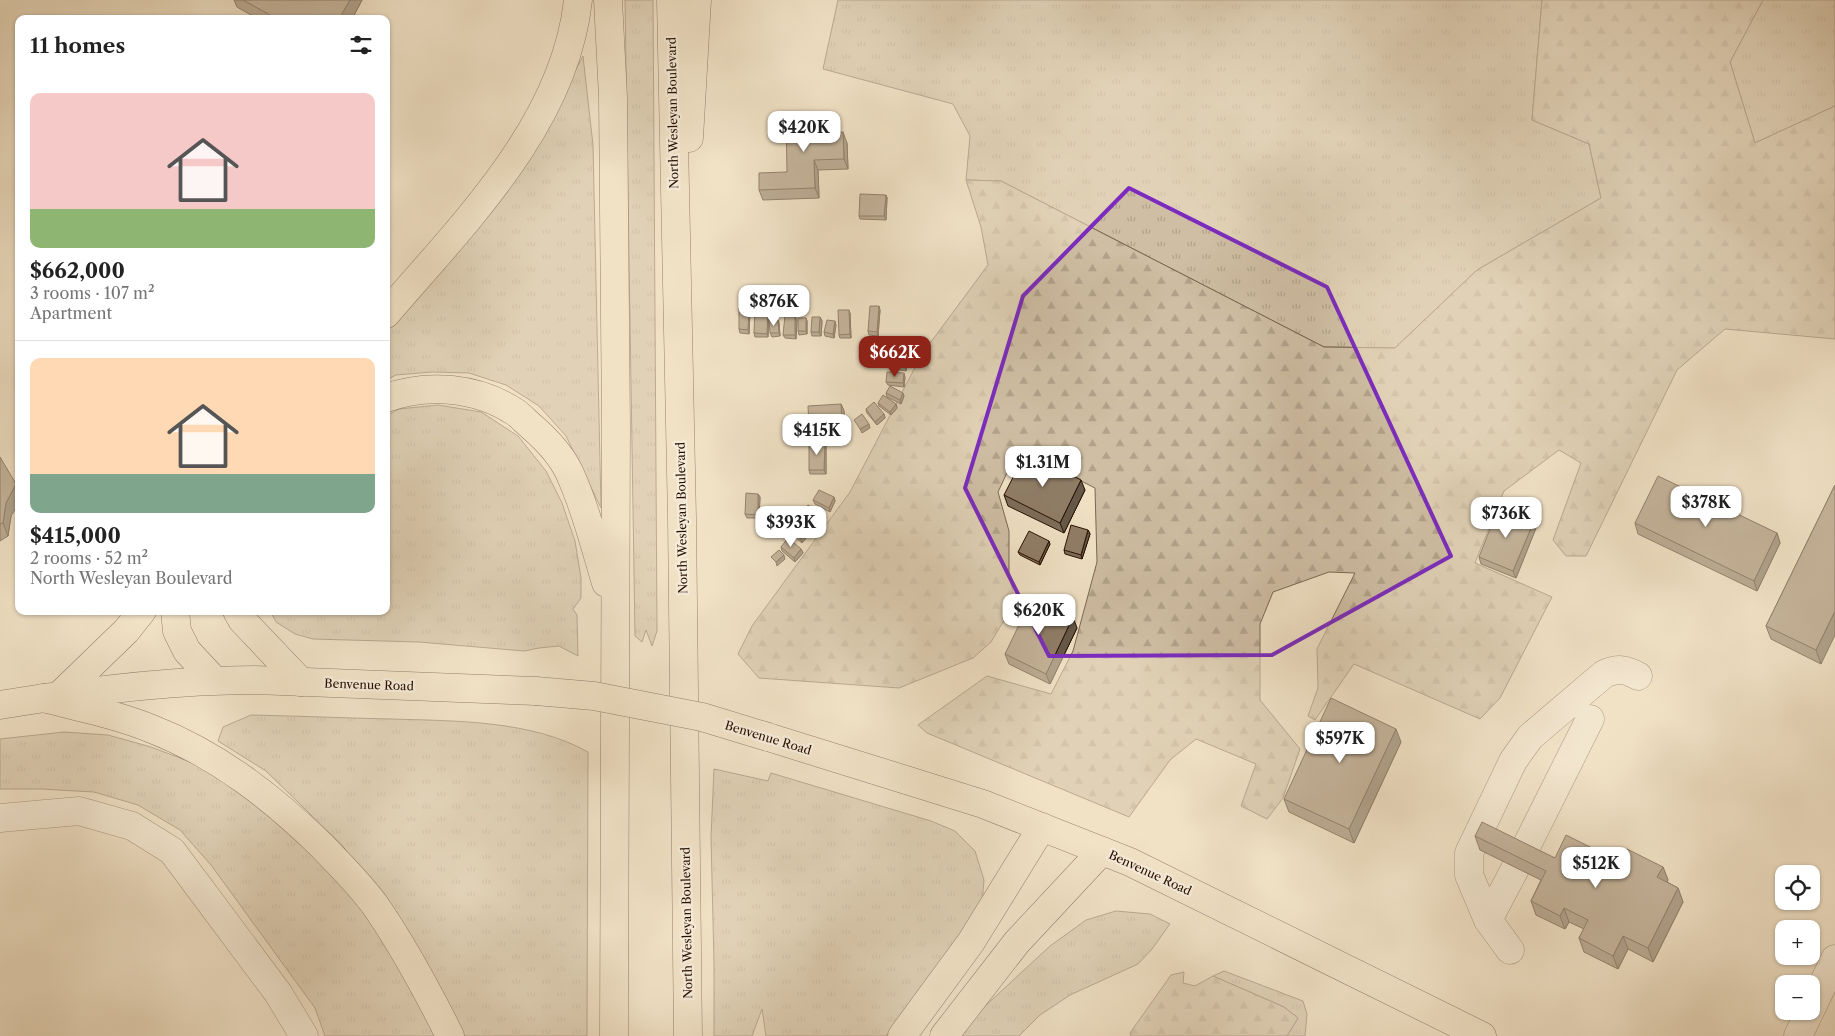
<!DOCTYPE html>
<meta charset="utf-8">
<style>
body{margin:0;font-family:"Libre Caslon Text",serif;background:#f2f2f2;color:#222;height:100vh;display:flex;flex-direction:column;font-size:19px;white-space:nowrap}
*{box-sizing:border-box;margin:0}
p{font-size:16px;color:#767676}
.icon{flex:none;width:28px;height:28px;fill:none;stroke:currentColor;stroke-width:2;stroke-linecap:round;stroke-linejoin:round}
.map{position:relative;flex:1;overflow:hidden}
.panel{position:absolute;left:15px;top:15px;width:375px;height:600px;display:flex;flex-direction:column;background:#fff;border-radius:10px;box-shadow:0 1px 4px #0004}
.panel>*{flex:none}
.buttons{position:absolute;left:1775px;top:865px;display:grid;gap:10px}
.buttons a{display:grid;place-items:center;width:45px;height:45px;border-radius:10px;background:#fff;box-shadow:0 1px 4px #0004;font-size:25px}
.price{position:absolute;translate:-50% -42px;padding:0 11px;border-radius:10px;background:#fff;color:#222;font-size:16px;line-height:32px;filter:drop-shadow(0 1px 2px #0008)}
.price::after{content:'';position:absolute;left:50%;top:30px;width:15px;height:11px;margin-left:-8px;background:inherit;clip-path:polygon(0 0,100% 0,50% 100%)}
.price.on{background:#8f2418;color:#fff}
ul{padding:0;list-style:none}
li{display:grid;align-content:center;gap:10px;height:265px;padding:0 15px}
li+li{border-top:1px solid #e0e0e0}
li span{display:grid;place-items:center;height:155px;border-radius:10px;color:#555}
li>.icon{margin-inline-start:auto}
span .icon{width:90px;height:90px;fill:#fffc;stroke-width:1}
li b{font-size:21px}
h2{display:flex;justify-content:space-between;align-items:center;height:60px;padding:0 15px;font-size:21px}
.map>svg:first-child{display:block}
.grass{fill:url(#grass-tufts);stroke:#7b6652}
.forest{fill:url(#forest-firs);stroke:#7b6652}
.lines{fill:none;stroke-linecap:round;stroke-linejoin:round}
.minor-casing{stroke:#5a4432;stroke-width:29}
.major-casing{stroke:#270f00;stroke-width:29}
.highway-casing{stroke:#270f00;stroke-width:29}
.minor{stroke:#f6ecda;stroke-width:28}
.major{stroke:#f1e2c6;stroke-width:28}
.highway{stroke:#f1e2c6;stroke-width:28}
.major-bridge-casing{stroke:#270f00;stroke-width:29;stroke-linecap:butt}
.major-bridge{stroke:#f1e2c6;stroke-width:28}
.wall{fill:#7c6c59;stroke:#270f00}
.shaded-wall{fill:#655848;stroke:#270f00}
.building{fill:#907d67;stroke:#270f00}
.marked{fill:none;stroke:#7b2cbf;stroke-width:4;stroke-linejoin:round}
.labels{text-anchor:middle;stroke-width:4.5;stroke-linejoin:round;paint-order:stroke}
.street-label{font-size:12px;fill:#270f00;stroke:#f6ecda}
</style>
<div class="map">
<svg width="1835" height="1036" viewBox="0 0 1835 1036">
<defs>
<pattern id="grass-tufts" width="24" height="20" patternUnits="userSpaceOnUse" patternTransform="scale(1.25)"><rect width="24" height="20" fill="#cfbea4"/><path d="M3 7l-1-3M5 7V3M7 7l1-3M15 17l-1-3M17 17v-4M19 17l1-3" fill="none" stroke="#b2a28b"/></pattern>
<pattern id="forest-firs" width="22" height="20" patternUnits="userSpaceOnUse" patternTransform="scale(1.25)"><rect width="22" height="20" fill="#cfbea4"/><path d="M5 1l3.5 6h-7zM16 11l3.5 6h-7z" fill="#b2a28b"/></pattern>
</defs>
<rect width="100%" height="100%" fill="#f1e2c6"/>
<filter id="stains"><feTurbulence type="fractalNoise" baseFrequency=".004" numOctaves="4"/><feColorMatrix values="0 0 0 0 .2 0 0 0 0 .09 0 0 0 0 .02 0 0 0 .5 -.17"/></filter>
<radialGradient id="worn" r=".72"><stop offset=".6" stop-color="#630" stop-opacity="0"/><stop offset="1" stop-color="#630" stop-opacity=".3"/></radialGradient>
<path class="grass" d="M625 0H653L657 631 652 646 646 630 642 642 635 636Z
M838 0H1542L1532 120 1589 144 1601 198 1477 270 1395 348 1324 347 1001 181 966 180 970 136 953 104 823 69Z
M1763 0H1835V106L1755 143 1730 62Z
M583 56 593 145 601 508 566 436 539 406 506 385 469 373 432 372 396 375 386 380V333L496 199 537 143Z
M438 405 481 412 518 436 546 471 562 503 575 541 581 578V598L573 609 577 615 578 656 559 646 539 648 524 651 419 642 313 639 295 634 276 622 270 611H386V416L399 409Z
M251 715C298 716 345 718 391 719 455 721 531 720 588 752L587 1036H460L429 970 342 845 266 771 218 741 223 727Z
M64 732 108 735 151 747 193 763 232 780 327 864 379 933 438 1036H325L315 1008 211 865 180 830 138 805 94 792 41 789H0V739Z
M714 769 768 781 771 773 931 821 955 831 975 851 984 880 982 903 975 916 886 1036H766L762 1009 752 1036H714V964L711 837Z
M1116 911 1150 914 1170 924 1152 949 1138 964 1070 995 1040 1015 1019 1036H961L982 1009 1050 946 1086 920Z
M1224 971 1303 1001 1307 1014 1305 1036H1287L1298 1018 1284 1007 1213 976Z"/>
<path class="forest" d="M1542 0H1763L1730 62 1755 143 1835 106V339L1725 329 1677 370 1586 556H1566L1553 540 1581 463 1559 450 1504 491 1475 563 1552 597 1500 698 1480 719 1354 664 1315 720 1308 716 1318 688 1317 649 1355 573 1329 572 1273 592 1260 624V700L1300 749 1283 798 1267 819 1241 806 1256 764 1196 739 1170 760 1129 817 927 733 918 725 987 676 1051 694 1073 651 1097 562 1095 488 1018 449 998 492 1009 531V573L1015 602 991 642 973 658 899 688 759 678 738 654 752 626 850 492 922 354 988 265 981 227 966 180 1001 181 1324 347 1395 348 1477 270 1601 198 1589 144 1532 120Z
M1184 972 1183 983 1195 986 1213 976 1284 1007 1298 1018 1287 1036H1131L1130 1033 1171 975Z"/>
<g class="lines">
<g class="minor-casing">
<path id="minor" d="M0 818 79 811 132 826 172 851 278 993 304 1036
M1523 853 1590 719
M1488 920 1516 867
M1510 950 1488 920 1469 875V853L1513 761 1530 737 1604 674C1618 668 1625 669 1638 676
M1811 1009 1835 959
M1798 1036 1810 1011"/>
</g>
<g class="major-casing">
<path id="major" d="M0 705C84 691 169 680 255 680L536 691
M768 737 983 804 1130 862 1482 1036"/>
</g>
<g class="highway-casing">
<path id="highway" d="M608 0 613 97 616 427 614 1036
M671 0 682 518 688 1036
M689 138 697 0
M386 314C463 224 565 124 578 0
M386 398C428 383 477 387 515 412 521 416 526 422 532 427 547 440 562 456 570 474 586 509 595 547 606 583
M175 611 177 631 187 651 214 680
M237 611 242 620 301 682
M61 694 126 631 142 611
M43 698C79 707 117 715 152 729 218 755 272 797 322 846 341 866 361 885 377 908 405 949 428 992 450 1036
M902 1036 971 942 1042 827
M944 1036 1017 942 1102 851"/>
</g>
<use href="#minor" class="minor"/>
<use href="#major" class="major"/>
<use href="#highway" class="highway"/>
<g class="major-bridge-casing">
<path id="major-bridge" d="M536 691 594 696 702 717 768 737"/>
</g>
<use href="#major-bridge" class="major-bridge"/>
</g>
<path class="wall" d="M234 0H362L352 19H258L237 7Z
M825 114 828 124 829 133 847 143 848 169 818 170 819 198 763 200 759 190 787 172Z
M886 195 887 198 886 220 860 219 859 216Z
M768 305 769 309 768 337H755L754 333Z
M880 310 878 336 869 335 868 331Z
M750 312 749 334 740 333 739 329Z
M850 313 851 338H840L839 335Z
M820 317 822 321 821 336H812L811 332Z
M806 318 807 321V334L799 335 798 331Z
M778 320 779 323 780 336 772 337 770 333Z
M797 320 796 339 785 338 783 335Z
M836 325 834 338 825 336 824 332Z
M915 346 912 357 894 353 893 350Z
M907 363 906 371 894 369 893 366Z
M905 377 904 387 888 385 886 382Z
M886 393 904 396 901 404 887 397Z
M878 403 896 404 897 408 891 415 879 406Z
M841 404 844 411 845 432 812 434 809 427Z
M866 409 884 414 885 418 877 425 867 413Z
M826 445V474H810L809 470Z
M0 457 11 516 8 536 0 541Z
M1835 485 1821 664 1771 639 1766 626Z
M1085 490 1064 533 1008 506 1004 495Z
M758 494 760 497 759 518H747L745 514Z
M834 497 835 501 830 512 815 504 813 500Z
M803 513 826 517 822 526 804 517Z
M1635 523 1777 533 1780 543 1757 591 1638 534Z
M814 528 802 543 794 536 793 533Z
M1536 528 1516 578 1481 564 1479 557Z
M1088 530 1090 534 1082 559 1065 554 1064 550Z
M1050 544 1040 565 1020 555 1018 552Z
M781 547 801 549 803 553 795 562 782 551Z
M1077 628 1050 684 1009 664 1005 654Z
M1401 742 1354 843 1289 812 1284 799Z
M1475 836 1555 858 1620 862 1663 867 1668 880 1667 882 1678 888 1683 902 1653 962 1628 949 1618 969 1584 952 1579 938 1584 929 1569 922 1565 929 1536 915 1531 901 1541 880 1480 850Z"/>
<path class="shaded-wall" d="M350 0H362L352 19H339Z
M825 114 828 124 829 143 825 133Z
M843 132 847 143 848 169 844 159Z
M814 160 818 170 819 198 815 188Z
M886 195 887 198 886 220 884 216Z
M768 305 769 309 768 337 767 334Z
M879 306 880 310 878 336 877 332Z
M749 308 750 312 749 334 748 330Z
M849 310 850 313 851 338 850 334Z
M795 316 797 320 796 339 795 335Z
M820 317 822 321 821 336 819 332Z
M806 318 807 321V334L806 331Z
M778 320 779 323 780 336 779 333Z
M835 321 836 325 834 338 833 334Z
M913 342 915 346 912 357 911 353Z
M906 359 907 363 906 371 905 368Z
M904 373 905 377 904 387 903 383Z
M903 393 904 396 901 404 900 400Z
M841 404 844 411 845 432 842 425Z
M896 404 897 408 891 415 890 412Z
M884 414 885 418 877 425 875 422Z
M869 424 870 428 862 433 860 429Z
M825 442 826 445V474L824 470Z
M1081 480 1085 490 1064 533 1060 523Z
M16 484 19 490V503L11 516 8 536 3 523 6 503Z
M758 494 760 497 759 518 758 515Z
M834 497 835 501 830 512 829 508Z
M825 514 826 517 822 526 820 523Z
M1534 521 1536 528 1516 578 1513 571Z
M813 524 814 528 802 543 801 539Z
M1088 530 1090 534 1082 559 1081 555Z
M1777 533 1780 543 1757 591 1754 581Z
M1049 541 1050 544 1040 565 1039 562Z
M801 549 803 553 795 562 794 558Z
M784 555 785 559 777 566 776 562Z
M1835 611V635L1821 664 1816 650Z
M1073 617 1077 628 1050 684 1046 674Z
M1396 729 1401 742 1354 843 1349 829Z
M1663 867 1668 880 1662 891 1657 877Z
M1678 888 1683 902 1653 962 1648 948Z
M1564 908 1569 922 1565 929 1560 916Z
M1623 936 1628 949 1618 969 1613 956Z"/>
<path class="building" d="M243 0H350L339 19H268L270 15Z
M825 114V133L843 132 844 159 814 160 815 188 759 190V173L787 172 786 115Z
M860 194 886 195 884 216H859Z
M755 305H768L767 334 754 333Z
M870 306H879L877 332 868 331Z
M739 308H749L748 330 739 329Z
M838 310H849L850 334 839 335Z
M785 315 795 316V335H783Z
M812 317H820L819 332H811Z
M798 318H806V331H798Z
M769 320H778L779 333H770Z
M827 320 835 321 833 334 824 332Z
M895 338 913 342 911 353 893 350Z
M895 357 906 359 905 368 893 366Z
M887 372 904 373 903 383 886 382Z
M890 386 903 393 900 400 886 393Z
M883 395 896 404 890 412 878 403Z
M874 402 884 414 875 422 866 409Z
M841 404 842 425 809 427 808 406Z
M862 414 869 424 860 429 854 420Z
M809 442H825L824 470H809Z
M1026 452 1081 480 1060 523 1004 495Z
M0 457 16 484 6 503 3 523 0 524Z
M1658 476 1777 533 1754 581 1635 523Z
M1835 485V611L1816 650 1766 626Z
M819 490 834 497 829 508 813 500Z
M746 493 758 494V515L745 514Z
M808 505 825 514 820 523 803 513Z
M1499 506 1534 521 1513 571 1479 557Z
M805 518 813 524 801 539 793 533Z
M1071 525 1088 530 1081 555 1064 550Z
M1029 531 1049 541 1039 562 1018 552Z
M788 538 801 549 794 558 781 547Z
M779 550 784 555 776 562 771 557Z
M1032 598 1073 617 1046 674 1005 654Z
M1331 698 1396 729 1349 829 1284 799Z
M1482 822 1555 858 1566 835 1620 862 1627 849 1663 867 1657 877 1678 888 1648 948 1623 936 1613 956 1579 938 1588 920 1564 908 1560 916 1531 901 1546 871 1475 836Z"/>
<path d="M0 0H1835V1036H0ZM1129 188 1327 287 1451 556 1272 655 1049 656 965 488 1023 296Z" fill="#f1e2c6" fill-opacity=".55" fill-rule="evenodd"/>
<path class="marked" d="M1129 188 1327 287 1451 556 1272 655 1049 656 965 488 1023 296Z"/>
<g class="labels">
<g class="street-label">
<text transform="translate(673 113) rotate(-91)" y="4">North Wesleyan Boulevard</text>
<text transform="translate(682 518) rotate(-91)" y="4">North Wesleyan Boulevard</text>
<text transform="translate(369 685) rotate(2)" y="4">Benvenue Road</text>
<text transform="translate(768 738) rotate(17)" y="4">Benvenue Road</text>
<text transform="translate(1150 873) rotate(25)" y="4">Benvenue Road</text>
<text transform="translate(687 923) rotate(-91)" y="4">North Wesleyan Boulevard</text>
</g>
</g>
<rect width="100%" height="100%" filter="url(#stains)"/>
<rect width="100%" height="100%" fill="url(#worn)"/>
</svg>
<div class="buttons">
<a><svg class="icon" aria-label="locate" viewBox="0 0 24 24"><circle cx="12" cy="12" r="6"/><path d="M12 2v4M12 18v4M2 12h4M18 12h4"/></svg></a>
<a>+</a>
<a>−</a>
</div>
<b class="price" style="left:804px;top:153px">$420K</b>
<b class="price" style="left:774px;top:327px">$876K</b>
<b class="price on" style="left:895px;top:378px">$662K</b>
<b class="price" style="left:817px;top:456px">$415K</b>
<b class="price" style="left:1043px;top:488px">$1.31M</b>
<b class="price" style="left:1706px;top:528px">$378K</b>
<b class="price" style="left:1506px;top:539px">$736K</b>
<b class="price" style="left:791px;top:548px">$393K</b>
<b class="price" style="left:1039px;top:636px">$620K</b>
<b class="price" style="left:1340px;top:764px">$597K</b>
<b class="price" style="left:1596px;top:889px">$512K</b>
<section class="panel">
<h2>11 homes<svg class="icon" aria-label="filters" viewBox="0 0 24 24"><path d="M4 7h16M4 17h16"/><circle cx="9" cy="7" r="2"/><circle cx="15" cy="17" r="2"/></svg></h2>
<ul>
<li><span style="background:linear-gradient(#f6c9c9 75%,#8fb573 0)"><svg class="icon" aria-label="home" viewBox="0 0 24 24"><path d="M3 11l9-7 9 7M6 9v11h12V9"/></svg></span><div><b>$662,000</b><p>3 rooms · 107 m²</p><p>Apartment</p></div></li>
<li><span style="background:linear-gradient(#ffd9b3 75%,#7fa58c 0)"><svg class="icon" aria-label="home" viewBox="0 0 24 24"><path d="M3 11l9-7 9 7M6 9v11h12V9"/></svg></span><div><b>$415,000</b><p>2 rooms · 52 m²</p><p>North Wesleyan Boulevard</p></div></li>
</ul>
</section>
</div>
